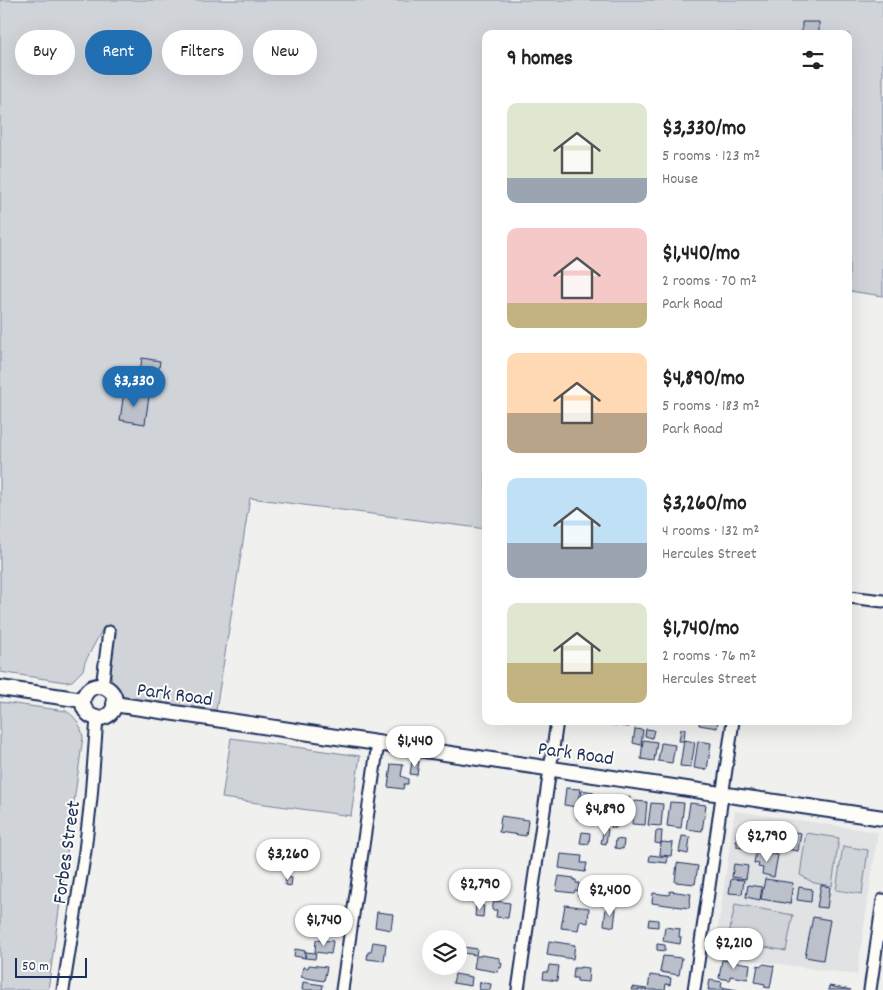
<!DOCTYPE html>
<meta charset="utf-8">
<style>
body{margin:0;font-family:Dekko,sans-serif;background:#f2f2f2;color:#222;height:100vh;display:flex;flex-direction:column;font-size:19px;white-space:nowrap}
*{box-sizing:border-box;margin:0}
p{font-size:16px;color:#767676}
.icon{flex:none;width:28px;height:28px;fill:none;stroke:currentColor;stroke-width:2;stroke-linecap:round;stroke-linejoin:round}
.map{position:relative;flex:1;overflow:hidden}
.panel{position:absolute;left:482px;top:30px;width:370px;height:695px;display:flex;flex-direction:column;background:#fff;border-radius:10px;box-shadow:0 5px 20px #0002}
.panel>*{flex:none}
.hud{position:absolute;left:15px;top:30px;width:392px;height:45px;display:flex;gap:10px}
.tools{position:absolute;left:422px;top:930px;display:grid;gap:10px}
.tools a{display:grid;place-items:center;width:45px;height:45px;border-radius:50%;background:#fff;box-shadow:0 5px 20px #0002;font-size:25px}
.scale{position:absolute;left:15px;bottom:12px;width:72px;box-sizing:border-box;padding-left:5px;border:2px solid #1b2f5e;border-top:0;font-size:14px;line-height:18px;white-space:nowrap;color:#1b2f5e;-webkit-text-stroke:4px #fdfcf7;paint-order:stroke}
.price{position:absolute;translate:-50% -42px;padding:0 11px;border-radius:18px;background:#fff;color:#222;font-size:16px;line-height:32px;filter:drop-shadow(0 1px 2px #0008)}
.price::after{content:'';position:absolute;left:50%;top:30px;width:15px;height:11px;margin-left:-8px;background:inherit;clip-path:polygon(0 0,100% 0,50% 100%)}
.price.selected{background:#1f6fb2;color:#fff}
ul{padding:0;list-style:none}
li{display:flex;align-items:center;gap:15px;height:125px;padding:0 25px}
li span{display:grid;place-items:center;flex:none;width:140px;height:100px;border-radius:10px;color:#555}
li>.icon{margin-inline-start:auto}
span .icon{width:60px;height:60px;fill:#fffc;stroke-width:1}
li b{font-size:21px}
h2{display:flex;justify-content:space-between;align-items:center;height:60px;padding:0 25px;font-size:21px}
.pill{padding:0 18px;border-radius:22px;background:#fff;box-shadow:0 5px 20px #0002;font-size:18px;line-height:45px}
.pill.selected{background:#1f6fb2;color:#fff}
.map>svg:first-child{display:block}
.built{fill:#e0e2e3}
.green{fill:#d0d3d8;stroke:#76819b}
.building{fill:#bbc0ca;stroke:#1b2f5e}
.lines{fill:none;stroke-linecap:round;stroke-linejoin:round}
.minor-casing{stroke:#1b2f5e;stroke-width:15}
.tertiary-casing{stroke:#1b2f5e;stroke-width:18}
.minor{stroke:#fdfcf7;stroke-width:11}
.tertiary{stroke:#fdfcf7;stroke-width:14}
.labels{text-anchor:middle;stroke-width:4;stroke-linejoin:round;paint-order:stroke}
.street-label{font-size:20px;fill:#1b2f5e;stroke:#fdfcf7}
</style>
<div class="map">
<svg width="883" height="990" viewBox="0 0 883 990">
<rect width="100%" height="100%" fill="#f0f0ee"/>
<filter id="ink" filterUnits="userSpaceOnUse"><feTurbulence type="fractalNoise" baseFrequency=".02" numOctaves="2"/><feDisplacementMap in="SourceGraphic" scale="10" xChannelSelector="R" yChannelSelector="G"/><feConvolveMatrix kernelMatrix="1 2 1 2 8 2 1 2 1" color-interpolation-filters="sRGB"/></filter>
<g filter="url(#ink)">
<path class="built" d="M735 811 878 832 857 975 714 955Z"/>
<path class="green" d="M0 0H883V296L849 291V34H486V529L250 498 216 710C193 708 170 706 147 702 139 701 131 701 124 697 116 693 112 683 111 675L114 630 103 628 85 662 83 670 72 681 65 682 0 672Z
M0 702 66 711C76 717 81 725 83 737L48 990H0Z
M231 738 360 756 351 816 222 798Z
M806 833 839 838 832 886 814 883 800 875Z
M843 846 868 850 862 894 836 890Z
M735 904 793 915 786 951 728 940Z"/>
<path class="building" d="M802 22H819V34H802Z
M142 358 160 361 156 389 138 387Z
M124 392 149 396 145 424 120 420Z
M607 721H625L624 723 629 724V727L607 724Z
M699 721H718L717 728 699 725Z
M635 729 643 730 641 745 633 743Z
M646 729 654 730 652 738 645 736Z
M681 729H685L684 741H679Z
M643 740 657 742 654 761 641 759Z
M684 740 695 742 691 767 680 766Z
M698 741 711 743 707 770 694 768Z
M661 743 675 745 672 763 658 761Z
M412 761H419L417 775 410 774Z
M391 764 403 765 401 776 408 779V784H404L403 789 388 787Z
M566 788 580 789 577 807 564 805Z
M582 790 593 792 589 818 581 817 580 819H577Z
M616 795 630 797 627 817 613 815Z
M598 797 607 799V802H611L607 823 595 821Z
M635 801 647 802 645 825 632 824Z
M670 802 684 803 681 828 667 826Z
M651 803 663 804 661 826 648 825Z
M690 803 706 805 702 831 686 829Z
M501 816 528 820 526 836 499 832Z
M612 822 616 823V828H611Z
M604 828 608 829 606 844 601 843Z
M738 828 763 832 761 846 757 845 756 850 737 847V842H736Z
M656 831H662L661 844 655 843Z
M788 831 801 833 798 851 786 849 785 851 766 848 768 834 788 837Z
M582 832 590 833 589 844 580 843Z
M682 836 690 837 688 854 679 852Z
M616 839 624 840 623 849 615 848Z
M661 842 673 843 671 856 660 855Z
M756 851 778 855 774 877 762 874 763 868 758 867 759 864 754 863Z
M561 854 582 856 581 863H587L585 872 559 868Z
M650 855 668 857 667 863 649 861Z
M677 863 698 866 695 884 675 882Z
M734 864 748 866 746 879 732 877Z
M559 876 574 878V880H576V883H579L578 891 575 890 574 893 556 891Z
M286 877 292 878 291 886 285 885Z
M731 879 744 880 742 894 729 893Z
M765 879 793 883 790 904 761 899Z
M748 885 762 887 760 900 746 897Z
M821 885 830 887 827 908 817 907Z
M799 887 812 889 811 902 797 900Z
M579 890 585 891 584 896H578Z
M670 891 691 894 689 908 652 903 653 893 669 895Z
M494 901 510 903 508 918 496 917 497 910H492Z
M476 905 484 906 483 917 475 916Z
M565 905 589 908 588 923 580 921 578 930 561 928Z
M606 908 616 909 614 927 604 925Z
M317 911 334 913 332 925 315 923Z
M377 912 393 914 391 930 375 927Z
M813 917 830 920 823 960 805 957Z
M649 919 658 920V927L648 926Z
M665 927 680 929 679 937H681L680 944 663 941Z
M316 940 333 941 331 954 315 952Z
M549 941 575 945 573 959 547 955Z
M373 942 386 944 384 961 367 959 368 952H371Z
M657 944 665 945V951L657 950Z
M464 947 477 949 476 955 463 953Z
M295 949 306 951 305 958 294 956Z
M305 952 316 953 315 959 305 958Z
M481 955 500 958V962L502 963 501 968H499L498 972 474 968 476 956H481Z
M663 956 682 958 679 975 660 972Z
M722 960 750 964 748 979 730 976V980L719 978Z
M764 964 774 966 770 988 764 987 765 984 755 982 758 965 761 966Z
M309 965 327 967 324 981 301 977 303 967 308 968Z
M549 965 559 966 557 981 543 979 544 972H548Z
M580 967 589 968 588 982 577 981V978H573L574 968H580Z
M455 974 472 977 471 986 453 983Z
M650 975 671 978 670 985 666 984 665 990H648Z
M710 980 722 982 721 987 737 990H708Z
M303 982 323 985 322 990H302Z
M480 982 491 984 490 990H479Z
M829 986 851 990H828Z
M632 987 647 989V990H631Z"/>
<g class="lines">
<g class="minor-casing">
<path id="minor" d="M849 597 883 601
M102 687 109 632
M63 990 85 851 91 798 97 718
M342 990 378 743
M518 990 557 721
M694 990 733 721
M870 990 883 900"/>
</g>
<g class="tertiary-casing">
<path id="tertiary" d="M83 702a16 16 0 1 1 32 0a16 16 0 1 1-32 0Z
M0 688 83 700
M114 704 883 818"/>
</g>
<use href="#minor" class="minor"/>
<use href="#tertiary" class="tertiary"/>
</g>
</g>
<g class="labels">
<g class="street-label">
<text transform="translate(175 693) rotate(8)" y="7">Park Road</text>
<text transform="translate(576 752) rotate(8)" y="7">Park Road</text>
<text transform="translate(65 852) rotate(-82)" y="7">Forbes Street</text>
</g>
</g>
</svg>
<div class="tools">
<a><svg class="icon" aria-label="layers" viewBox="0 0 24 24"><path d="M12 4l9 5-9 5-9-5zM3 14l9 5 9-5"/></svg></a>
</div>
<div class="scale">50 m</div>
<b class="price selected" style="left:134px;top:408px">$3,330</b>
<b class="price" style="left:415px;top:768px">$1,440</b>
<b class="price" style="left:605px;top:836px">$4,890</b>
<b class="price" style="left:767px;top:863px">$2,790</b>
<b class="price" style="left:288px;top:881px">$3,260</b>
<b class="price" style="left:480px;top:911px">$2,790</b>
<b class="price" style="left:610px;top:917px">$2,400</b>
<b class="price" style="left:324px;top:947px">$1,740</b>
<b class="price" style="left:734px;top:970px">$2,210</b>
<div class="hud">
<a class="pill">Buy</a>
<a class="pill selected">Rent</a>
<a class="pill">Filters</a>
<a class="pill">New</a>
</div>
<section class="panel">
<h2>9 homes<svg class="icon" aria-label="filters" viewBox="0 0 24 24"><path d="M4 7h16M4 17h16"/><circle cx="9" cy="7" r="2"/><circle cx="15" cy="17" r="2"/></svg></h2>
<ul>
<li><span style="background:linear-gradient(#dfe7d0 75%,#9aa5b1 0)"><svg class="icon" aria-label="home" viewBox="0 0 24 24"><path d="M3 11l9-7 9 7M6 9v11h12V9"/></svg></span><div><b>$3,330/mo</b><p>5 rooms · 123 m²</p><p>House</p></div></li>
<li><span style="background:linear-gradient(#f6c9c9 75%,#c2b280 0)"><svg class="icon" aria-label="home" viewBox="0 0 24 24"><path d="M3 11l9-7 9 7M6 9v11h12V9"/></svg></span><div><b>$1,440/mo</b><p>2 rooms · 70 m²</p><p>Park Road</p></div></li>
<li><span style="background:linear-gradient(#ffd9b3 60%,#b9a48a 0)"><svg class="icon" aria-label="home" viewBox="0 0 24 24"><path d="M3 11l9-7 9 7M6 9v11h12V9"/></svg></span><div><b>$4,890/mo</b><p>5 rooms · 183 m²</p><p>Park Road</p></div></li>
<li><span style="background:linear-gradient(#bfe0f5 65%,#9aa5b1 0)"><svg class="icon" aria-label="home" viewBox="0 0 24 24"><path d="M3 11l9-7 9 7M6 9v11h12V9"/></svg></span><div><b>$3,260/mo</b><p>4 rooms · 132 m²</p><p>Hercules Street</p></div></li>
<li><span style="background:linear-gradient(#dfe7d0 60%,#c2b280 0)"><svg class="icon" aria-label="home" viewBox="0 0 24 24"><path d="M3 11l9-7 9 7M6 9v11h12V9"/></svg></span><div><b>$1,740/mo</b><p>2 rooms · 76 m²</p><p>Hercules Street</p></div></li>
</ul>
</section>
</div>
